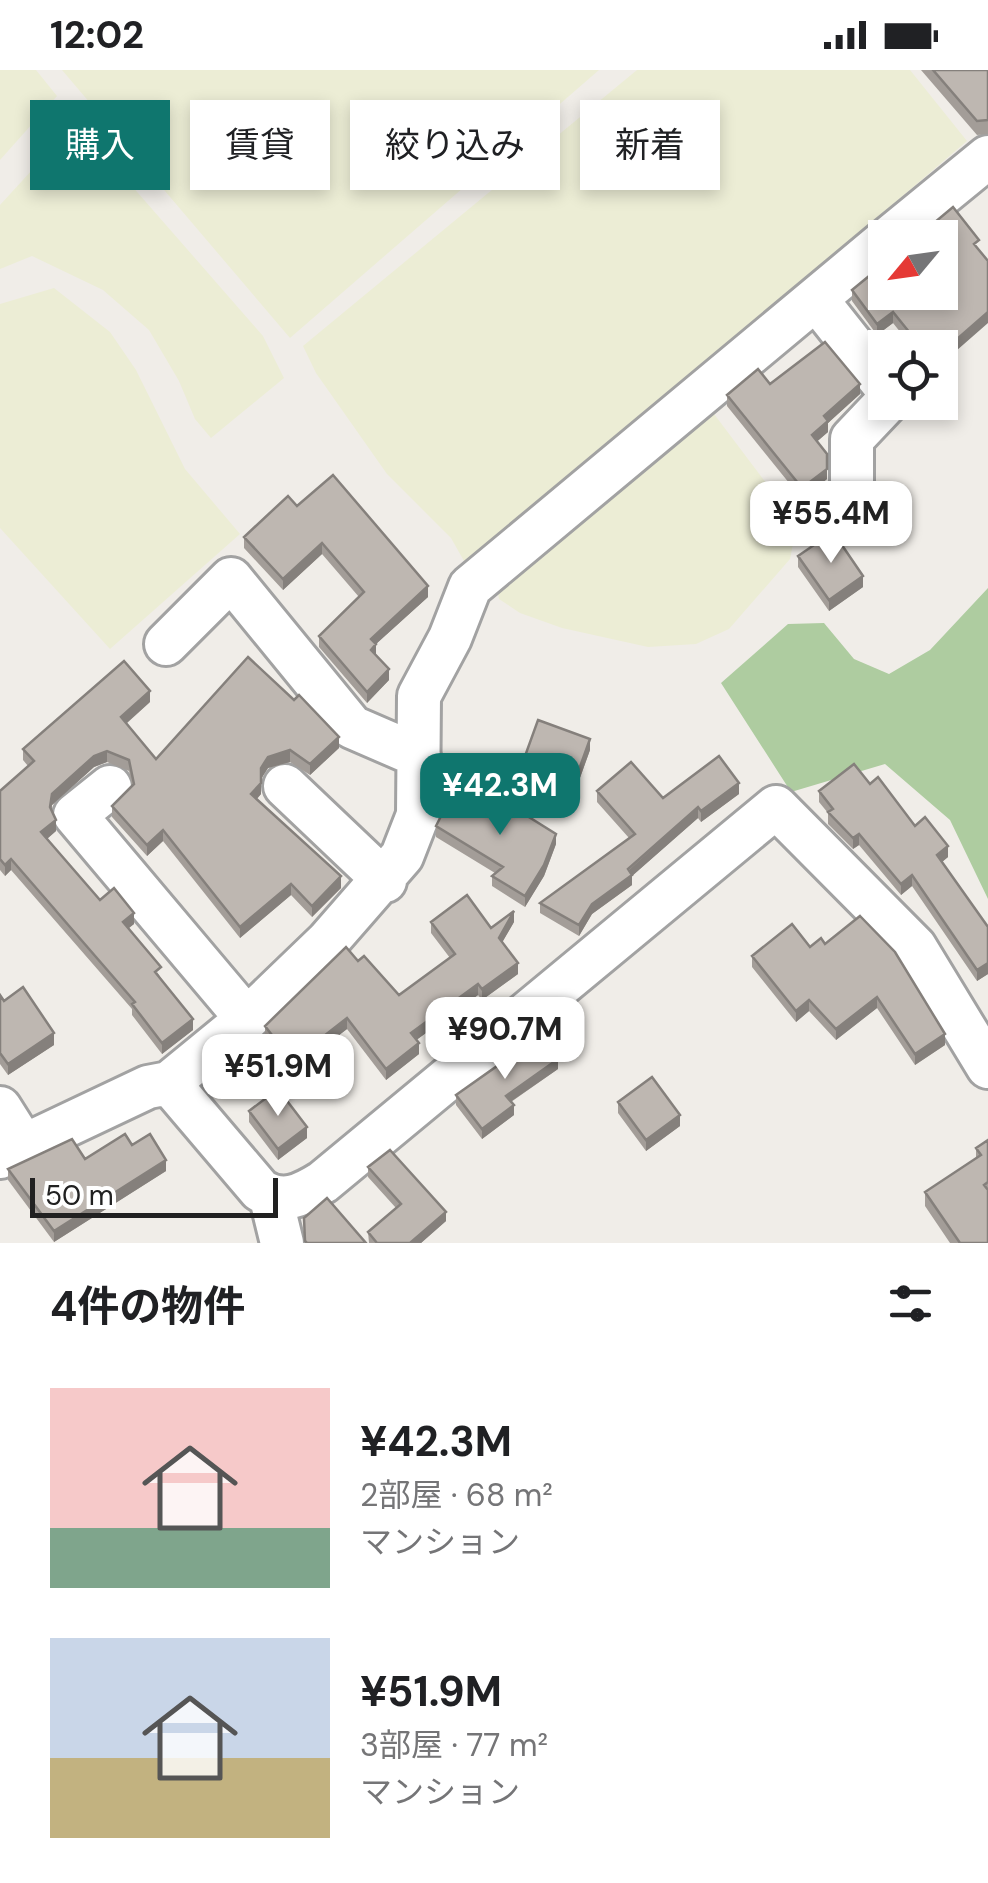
<!DOCTYPE html>
<html lang="ja">
<meta charset="utf-8">
<style>
body{margin:0;font-family:"DM Sans","Noto Sans JP",sans-serif;background:#f2f2f2;color:#202124;height:100vh;display:flex;flex-direction:column;font-size:38px;white-space:nowrap}
*{box-sizing:border-box;margin:0}
p{font-size:32px;color:#757577}
.icon{flex:none;width:55px;height:55px;fill:none;stroke:currentColor;stroke-width:2;stroke-linecap:round;stroke-linejoin:round}
.map{position:relative;height:1173px;overflow:hidden}
.details{display:flex;flex-direction:column;background:#fff;flex:1}
.details>*{flex:none}
.hud{position:absolute;left:30px;top:30px;width:930px;height:90px;display:flex;gap:20px}
.needle{width:65px;rotate:241deg}
.controls{position:absolute;left:868px;top:150px;display:grid;gap:20px}
.controls a{display:grid;place-items:center;width:90px;height:90px;border-radius:0px;background:#fff;box-shadow:0 5px 15px #0003;font-size:50px}
.scale{position:absolute;left:30px;bottom:25px;width:248px;box-sizing:border-box;padding-left:10px;border:5px solid #212121;border-top:0;font-size:28px;line-height:35px;white-space:nowrap;color:#212121;-webkit-text-stroke:8px #fff;paint-order:stroke}
.price{position:absolute;translate:-50% -85px;padding:0 22px;border-radius:20px;background:#fff;color:#222;font-size:32px;line-height:65px;filter:drop-shadow(0 2px 5px #0008)}
.price::after{content:'';position:absolute;left:50%;top:60px;width:30px;height:22px;margin-left:-15px;background:inherit;clip-path:polygon(0 0,100% 0,50% 100%)}
.price.selected{background:#0f766e;color:#fff}
ul{padding:0;list-style:none}
li{display:flex;align-items:center;gap:30px;height:250px;padding:0 50px}
li span{display:grid;place-items:center;flex:none;width:280px;height:200px;border-radius:0px;color:#555}
li>.icon{margin-inline-start:auto}
span .icon{width:120px;height:120px;fill:#fffc;stroke-width:1}
li b{font-size:42px}
h2{display:flex;justify-content:space-between;align-items:center;height:120px;padding:0 50px;font-size:42px}
.tag{padding:0 35px;border-radius:0px;background:#fff;box-shadow:0 5px 15px #0003;font-size:35px;line-height:90px}
.tag.selected{background:#0f766e;color:#fff}
.status{display:flex;justify-content:space-between;align-items:center;height:70px;padding:0 50px;background:#fff;direction:ltr}
.status svg{height:28px;fill:currentColor}
.map>svg:first-child{display:block}
.farmland{fill:#ecedd5}
.forest{fill:#aecca0}
.lines{fill:none;stroke-linecap:round;stroke-linejoin:round}
.minor-casing{stroke:#a2a2a2;stroke-width:48}
.minor{stroke:#fff;stroke-width:42}
.wall{fill:#a39d98}
.shaded-wall{fill:#85807c}
.building{fill:#beb7b1;stroke:#85807c;stroke-width:2.5}
</style>
<div class="status"><b>12:02</b><svg viewBox="0 0 49 12"><path d="M0 12V9h3v3zM5 12V6h3v6zM10 12V3h3v9zM15 12V0h3v12zM26 1h20v11H26zM47 4h2v5h-2z"/></svg></div>
<div class="map">
<svg width="988" height="1173" viewBox="0 0 988 1173">
<rect width="100%" height="100%" fill="#f0ede8"/>
<path class="farmland" d="M0 0H36L57 26 0 90Z
M62 0H599L290 268Z
M637 0H910L967 71 468 498 451 468 387 404 316 303 303 276Z
M76 52 263 266 284 308 211 368 195 349 179 311 149 260 103 220 32 186 0 199V135Z
M54 218 110 262 136 300 185 399 240 464 110 579 0 458V234Z
M708 336 797 454 790 489 729 559 696 574 648 577 562 558 520 543 499 529 496 512Z"/>
<path class="forest" d="M988 518V829L950 750 885 694 791 722 721 613 788 554 824 553 854 589 889 604 930 580Z"/>
<g class="lines">
<g class="minor-casing">
<path id="minor" d="M889 168 988 87
M816 229 885 316
M852 418V369L887 332
M166 574 231 509 352 657 419 686
M285 716 385 811
M110 717 75 745 247 949
M169 1013 247 949 327 872 402 786 418 745 419 626 450 568 470 517 885 171
M0 1038 24 1076
M0 1087 148 1017 169 1013 260 1120C283 1135 302 1125 323 1112L776 737 915 877 988 997
M271 1128 282 1173"/>
</g>
<use href="#minor" class="minor"/>
</g>
<path class="wall" d="M921 0H988V64L977 65Z
M885 193 940 278H913L893 253 877 265 852 231V220Z
M770 314 860 324 828 353V362L817 371 827 409 802 429 727 336V325Z
M297 436 428 527 376 574V586L389 610 367 633 319 577V566L359 527 322 484 283 520 244 478V467Z
M798 486 863 517 829 541 798 497Z
M150 632 126 654 156 689 339 678 310 705 290 692 268 698 261 709V724L257 729 341 818 312 847 291 825 240 868 163 771 147 786 112 747V736L132 716 129 701 107 692 94 697 52 735 51 740 56 761 47 769 100 830 134 854 128 858 161 908 193 960 162 984 132 945V939L11 800 5 806 0 800V721L28 696 23 690V679Z
M590 680 572 730 520 711V700Z
M870 714 948 787 942 792 988 857V904L977 911 912 816 901 825 859 775 853 779 828 754V743L819 732V721Z
M597 721 663 728 739 724 701 752 698 748 632 806V815L592 844 579 866 540 843V833L629 768 597 732Z
M503 746 556 774 544 806 525 837 492 816V806L495 803 436 767V756Z
M431 852 491 858 514 852 502 872 518 904 482 930 478 925 416 970 419 984 386 1010 347 959 292 1001 265 966V956L358 891 399 925 450 888 431 863Z
M825 874 945 975 915 995 877 938 836 970 809 941 796 952 752 897V886Z
M0 925 4 931 54 975 8 1005 0 994Z
M558 999 511 1032 514 1045 482 1069 456 1035V1025Z
M618 1032 680 1056 646 1081 618 1043Z
M249 1041 307 1068 278 1090 249 1052Z
M988 1070V1173H950L925 1136V1122L976 1088V1078Z
M132 1075 166 1101 54 1172 8 1110V1099L85 1089Z
M368 1097 446 1151 421 1173H369L368 1162 396 1138 368 1107Z"/>
<path class="shaded-wall" d="M893 242V253L877 265V254Z
M988 242V253L940 295V284Z
M860 314V324L828 353V362L812 376V365L824 346Z
M827 399V409L802 429V418Z
M322 473V484L283 520V509Z
M863 506V517L829 541V530Z
M428 516V527L376 574V585L371 591V569Z
M389 599V610L367 633V622Z
M150 621V632L121 658V647Z
M339 667V678L310 705V694Z
M590 669V680L572 730V719Z
M290 680V692L268 698 261 709V698L268 687Z
M107 681V692L94 697 52 735 50 748 52 724 94 686Z
M261 713V724L251 735V724Z
M739 713V724L701 752V741Z
M698 737V748L632 806V815L592 844 579 866V855L592 834Z
M56 750V761L41 774V762Z
M163 760V771L147 786V775Z
M556 764V774L544 806 525 837V826Z
M859 764V775L853 779V768Z
M948 776V787L937 796V785Z
M11 789V800L5 806V795Z
M912 805V816L901 825V814Z
M341 806V818L312 847V836Z
M291 814V825L240 868V857Z
M514 841V852L499 878V868Z
M134 843V854L123 863V852Z
M518 893V904L482 930V919Z
M988 893V904L977 911V900Z
M478 914V925L411 974V963Z
M877 927V938L836 970V959Z
M809 930V941L796 952V941Z
M347 948V959L292 1001V991Z
M193 949V960L162 984V973Z
M54 963V975L8 1005V994Z
M945 964V975L915 995V984Z
M419 973V984L386 1010V999Z
M558 989V999L506 1035V1026Z
M514 1035V1045L482 1069V1059Z
M680 1045V1056L646 1081V1070Z
M307 1057V1068L278 1090V1079Z
M166 1090V1101L54 1172V1161Z
M446 1142V1151L421 1173H410Z"/>
<path class="building" d="M933 0H988V50L977 51Z
M953 137 979 170 974 174 988 191V242L940 284V278H922L893 242 877 254 852 220 885 193V222H940V168H916Z
M825 272 860 314 824 346 828 351 812 365 827 384V399L802 418 727 325 758 299 770 314Z
M333 405 428 516 371 569 376 574 371 580 389 599 367 622 319 566 364 522 322 473 283 509 244 467 288 426 297 436Z
M833 462 863 506 829 530 798 486Z
M248 587 294 630 299 625 339 667 310 694 290 680 268 687 261 698V713L251 724 341 806 312 836 291 814 240 857 163 760 147 775 112 736 134 714 129 690 107 681 94 686 52 724 50 737 56 750 41 762 100 830 114 818 134 843 123 852 161 897 155 902 193 949 162 973 132 934 135 932 11 789 5 795 0 789V721L34 691 23 679 124 591 150 621 121 647 156 689Z
M538 650 590 669 572 719 520 700Z
M719 686 739 713 701 741 698 737 628 799 632 805 592 834 579 855 540 833 635 764 597 721 631 692 663 728Z
M854 694 870 714 878 707 915 756 925 747 948 776 937 785 988 857V893L977 900 912 805 901 814 859 764 853 768 828 742 833 739 819 721Z
M456 717 503 746 508 734 556 764 544 795 525 826 492 806 503 797 436 756Z
M467 825 491 858 514 841 499 868 518 893 482 919 478 914 411 963 419 973 386 999 347 948 292 991 265 956 346 877 358 891 364 886 399 925 455 884 431 852Z
M860 846 895 882 945 964 915 984 877 927 836 959 809 930 796 941 752 886 792 854 810 877 821 868 825 874Z
M23 917 54 963 8 994 0 983V925L4 931Z
M541 965 558 989 506 1026 514 1035 482 1059 456 1025Z
M652 1007 680 1045 646 1070 618 1032Z
M278 1019 307 1057 278 1079 249 1041Z
M125 1064 132 1075 150 1064 166 1090 54 1161 8 1099 72 1069 85 1089Z
M988 1070V1112L984 1115 988 1120V1173H960L925 1122 981 1085 976 1078Z
M390 1080 446 1142 410 1173H377L368 1162 401 1134 368 1097Z
M327 1128 366 1173H307L305 1171 304 1148Z"/>
</svg>
<div class="controls">
<a><svg class="needle" viewBox="-14 -14 28 28"><path d="M0-13l5 13h-10z" fill="#e53935"/><path d="M0 13l5-13h-10z" fill="#757577"/></svg></a>
<a><svg class="icon" aria-label="locate" viewBox="0 0 24 24"><circle cx="12" cy="12" r="6"/><path d="M12 2v4M12 18v4M2 12h4M18 12h4"/></svg></a>
</div>
<div class="scale">50 m</div>
<b class="price" style="left:831px;top:496px">¥55.4M</b>
<b class="price selected" style="left:500px;top:768px">¥42.3M</b>
<b class="price" style="left:505px;top:1012px">¥90.7M</b>
<b class="price" style="left:278px;top:1049px">¥51.9M</b>
<div class="hud">
<a class="tag selected">購入</a>
<a class="tag">賃貸</a>
<a class="tag">絞り込み</a>
<a class="tag">新着</a>
</div>
</div>
<section class="details">
<h2>4件の物件<svg class="icon" aria-label="filters" viewBox="0 0 24 24"><path d="M4 7h16M4 17h16"/><circle cx="9" cy="7" r="2"/><circle cx="15" cy="17" r="2"/></svg></h2>
<ul>
<li><span style="background:linear-gradient(#f6c9c9 70%,#7fa58c 0)"><svg class="icon" aria-label="home" viewBox="0 0 24 24"><path d="M3 11l9-7 9 7M6 9v11h12V9"/></svg></span><div><b>¥42.3M</b><p>2部屋 · 68 m²</p><p>マンション</p></div></li>
<li><span style="background:linear-gradient(#c9d6e8 60%,#c2b280 0)"><svg class="icon" aria-label="home" viewBox="0 0 24 24"><path d="M3 11l9-7 9 7M6 9v11h12V9"/></svg></span><div><b>¥51.9M</b><p>3部屋 · 77 m²</p><p>マンション</p></div></li>
</ul>
</section>
